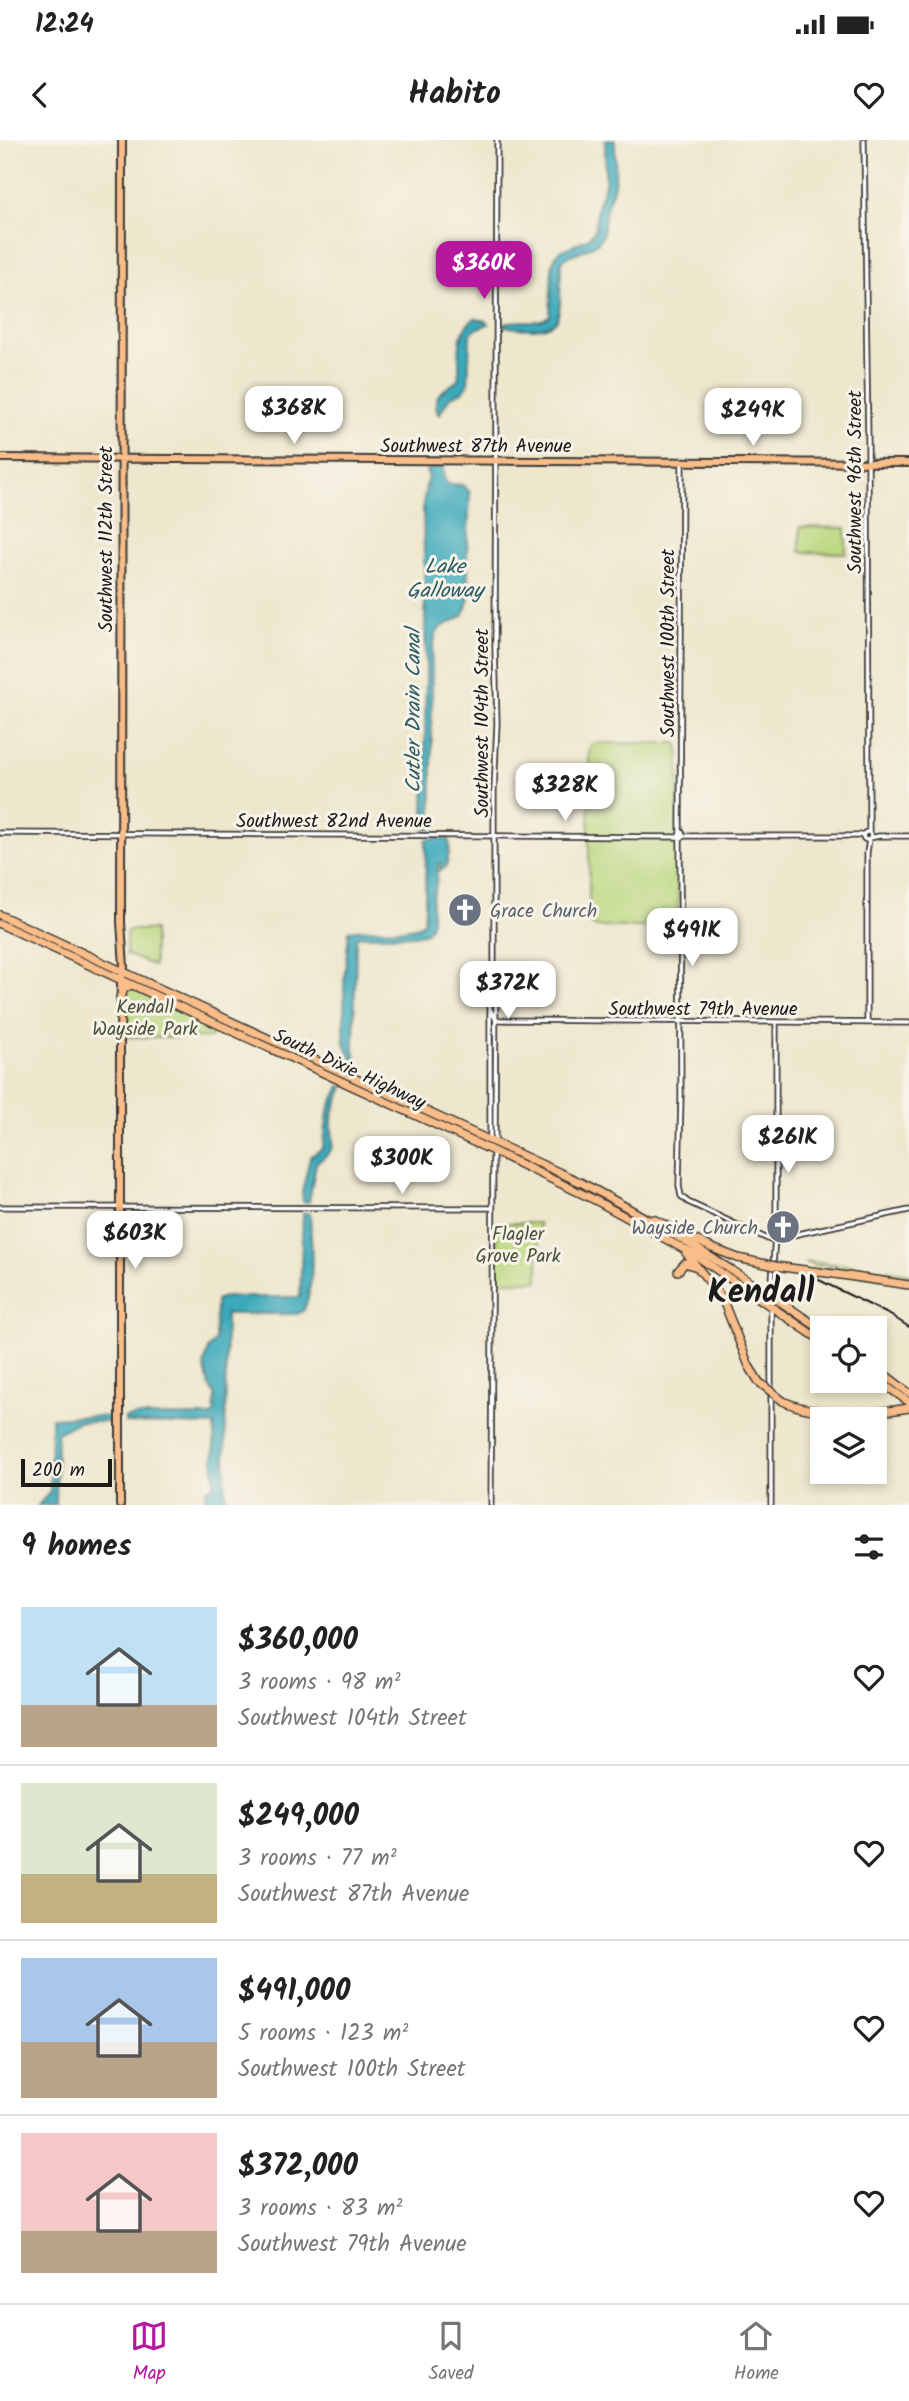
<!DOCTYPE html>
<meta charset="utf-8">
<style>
body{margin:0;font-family:Kalam,sans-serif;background:#f6f6f6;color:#222;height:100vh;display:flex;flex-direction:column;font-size:26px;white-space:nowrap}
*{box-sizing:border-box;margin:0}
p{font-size:23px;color:#767676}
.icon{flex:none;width:38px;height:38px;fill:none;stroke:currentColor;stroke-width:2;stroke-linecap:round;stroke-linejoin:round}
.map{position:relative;height:1365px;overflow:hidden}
.drawer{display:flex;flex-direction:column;background:#fff;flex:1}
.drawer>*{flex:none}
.controls{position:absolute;left:810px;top:1176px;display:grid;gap:14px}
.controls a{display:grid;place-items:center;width:77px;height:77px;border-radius:0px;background:#fff;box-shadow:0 4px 10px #0003;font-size:35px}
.scale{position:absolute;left:21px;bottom:18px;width:91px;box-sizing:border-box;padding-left:7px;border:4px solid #1c1c1c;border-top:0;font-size:19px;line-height:24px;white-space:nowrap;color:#1c1c1c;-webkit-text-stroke:5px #f7f3e8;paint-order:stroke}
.price{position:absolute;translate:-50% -60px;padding:0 16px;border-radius:14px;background:#fff;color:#222;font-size:23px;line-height:46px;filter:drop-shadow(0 2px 4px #0008)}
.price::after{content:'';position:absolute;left:50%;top:42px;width:21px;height:16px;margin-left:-10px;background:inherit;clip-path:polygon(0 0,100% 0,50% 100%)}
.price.active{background:#b5179e;color:#fff}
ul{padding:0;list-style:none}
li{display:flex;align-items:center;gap:21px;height:175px;padding:0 21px}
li+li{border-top:2px solid #e0e0e0}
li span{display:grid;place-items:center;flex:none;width:196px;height:140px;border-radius:0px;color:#555}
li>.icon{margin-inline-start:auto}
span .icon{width:84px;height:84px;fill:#fffc;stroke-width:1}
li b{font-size:30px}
h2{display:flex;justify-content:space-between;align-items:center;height:84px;padding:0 21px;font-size:30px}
.status{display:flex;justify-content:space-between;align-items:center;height:49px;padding:0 35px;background:#fff;direction:ltr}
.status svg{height:19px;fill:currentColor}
header{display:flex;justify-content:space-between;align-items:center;height:91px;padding:0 21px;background:#fff;font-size:32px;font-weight:600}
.tabs{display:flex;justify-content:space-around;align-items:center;height:98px;border-top:2px solid #e0e0e0;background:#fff;font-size:19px;color:#767676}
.tabs a{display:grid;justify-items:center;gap:4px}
.tabs .active{color:#b5179e}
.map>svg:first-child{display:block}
.green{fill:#bad77d;stroke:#6b7a4c;stroke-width:2}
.water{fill:#3ba9ba;stroke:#2c626b;stroke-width:2}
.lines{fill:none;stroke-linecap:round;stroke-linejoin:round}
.minor-casing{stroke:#3c3a37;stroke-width:7}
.major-casing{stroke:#3c3a37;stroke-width:10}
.highway-casing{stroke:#3c3a37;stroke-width:10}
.minor{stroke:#fff;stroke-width:3.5}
.major{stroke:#f8bd89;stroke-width:6}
.highway{stroke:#f8bd89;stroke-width:7}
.rail{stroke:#1c1c1c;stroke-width:2}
.highway-bridge-casing{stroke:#3c3a37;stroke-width:10;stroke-linecap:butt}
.highway-bridge{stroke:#f8bd89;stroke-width:7}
.labels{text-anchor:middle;stroke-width:6;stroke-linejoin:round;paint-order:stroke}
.street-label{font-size:19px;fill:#1c1c1c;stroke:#f7f3e8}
.worship-label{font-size:19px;fill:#5b616d;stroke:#f7f3e8;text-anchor:start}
.park-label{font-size:19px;fill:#4b5439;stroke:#f7f3e8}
.water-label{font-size:21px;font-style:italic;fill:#2a5b63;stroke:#f7f3e8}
.town-label{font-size:33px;font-weight:bold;fill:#1c1c1c;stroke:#f7f3e8}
</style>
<div class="status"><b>12:24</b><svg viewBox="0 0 49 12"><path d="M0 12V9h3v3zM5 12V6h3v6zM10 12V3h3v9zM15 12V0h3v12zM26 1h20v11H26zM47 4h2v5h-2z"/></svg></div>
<header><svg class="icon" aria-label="back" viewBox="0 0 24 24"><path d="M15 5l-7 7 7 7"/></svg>Habito<svg class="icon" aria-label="heart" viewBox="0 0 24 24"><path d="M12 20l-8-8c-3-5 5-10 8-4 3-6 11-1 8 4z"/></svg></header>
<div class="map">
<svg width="909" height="1365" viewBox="0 0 909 1365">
<rect width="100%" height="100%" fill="#f7f3e8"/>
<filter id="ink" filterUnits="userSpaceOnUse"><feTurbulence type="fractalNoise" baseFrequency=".0143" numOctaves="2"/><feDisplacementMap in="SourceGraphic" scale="14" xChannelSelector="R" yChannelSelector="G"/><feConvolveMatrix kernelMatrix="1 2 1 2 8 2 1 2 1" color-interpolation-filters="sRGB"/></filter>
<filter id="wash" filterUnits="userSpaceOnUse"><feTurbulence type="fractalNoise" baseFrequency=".00686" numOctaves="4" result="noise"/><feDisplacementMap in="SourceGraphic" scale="28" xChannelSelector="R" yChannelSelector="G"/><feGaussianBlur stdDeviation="1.57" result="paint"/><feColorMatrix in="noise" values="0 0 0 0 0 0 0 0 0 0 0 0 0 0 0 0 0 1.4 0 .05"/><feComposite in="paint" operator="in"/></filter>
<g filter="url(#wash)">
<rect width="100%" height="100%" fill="#eee7cd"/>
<path class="green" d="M800 387 846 388V413L800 412Z
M594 603H676L679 607 678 784 675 787H595L589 782V612L590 606Z
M129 790H154V826L126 814V793Z
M131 848 212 885 211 898 124 897 125 853Z
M497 1083H539L538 1141H497Z
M804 1122C840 1123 874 1128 909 1134V1141L837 1132 836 1125 828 1132 829 1124H820L819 1128Z"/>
<path class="water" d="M605 0H615C615 14 617 30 614 44 613 53 607 61 606 70 603 81 607 91 599 101 589 112 571 111 561 122L560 166 557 180C546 193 519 189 504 186V183C518 178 540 186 550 175L552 127 555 117 560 111 589 98 595 89 597 66 605 44Z
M475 178 486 181 489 184 474 190 470 195 468 245 462 252 449 258 439 275C429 253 445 251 458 240 462 216 453 193 475 178Z
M435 325 443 327 444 338 448 344 464 345 470 353 467 414 469 458 464 475C441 491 437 479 432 514V690L425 689 424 682 426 530 423 363 428 336 426 331Z
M433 698 449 699 450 708 446 727 440 731 441 723H438L436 746 432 758V782L428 791 419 795 360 796 356 798 354 909 356 920 351 933 348 932 353 921 344 902V841L349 791C372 786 399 794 421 785L424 780 425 769 426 700Z
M340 946 344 947C341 956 335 965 333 974 327 1001 345 1004 316 1023L309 1062H303L302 1052 310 1017 323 1008 328 971Z
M303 1073H310C311 1104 316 1140 304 1170L297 1174H226L225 1365H205L206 1350 214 1345V1285L125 1283V1278L137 1276H210L214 1274 215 1255 209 1246 204 1224 208 1209 215 1200 216 1160 223 1157H300Z
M85 1276 113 1277 115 1280 114 1282H78L57 1293 56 1364 38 1365 50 1352 51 1278Z"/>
</g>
<g filter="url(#ink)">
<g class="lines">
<g class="minor-casing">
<path id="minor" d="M864 0 868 302 869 692
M682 692 684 696 681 698 679 695Z
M863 696a4 4 0 1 1 8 0a4 4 0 1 1-8 0Z
M0 693 679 697
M680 693 682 323
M684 696H857L864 694
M680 697 681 956 679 1046 681 1056 688 1062 770 1100 909 1070
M870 698 879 696H909
M490 869 496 880H501L909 883
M867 883V713L869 699
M490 998V838L493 832
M495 1003 496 838 494 830V652L497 583 495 507 497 0
M0 1067 491 1068
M491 1365 493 1010
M771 1365V1156L776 1080V882"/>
</g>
<g class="major-casing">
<path id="major" d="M0 318 909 323
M120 1365V898L121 840 124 827 121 782 122 0"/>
</g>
<g class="highway-casing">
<path id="highway" d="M0 775 580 1042C664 1086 745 1137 822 1190
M0 784 493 1011 595 1060 698 1117 822 1201
M120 857 125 848 131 845
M653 1079 712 1108 738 1118
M686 1113 722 1158 749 1226 759 1242
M678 1131 685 1123 697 1127
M834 1134 909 1145
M875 1227 909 1253
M875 1238 909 1262
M783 1261C815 1277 874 1274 909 1268"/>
</g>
<use href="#minor" class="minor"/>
<use href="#major" class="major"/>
<use href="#highway" class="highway"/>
<path class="rail" d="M809 1135 892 1176 909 1187"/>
<g class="highway-bridge-casing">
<path id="highway-bridge" d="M738 1118 775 1126 834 1134
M759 1242 783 1261"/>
</g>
<use href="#highway-bridge" class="highway-bridge"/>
</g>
</g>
<defs>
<g id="church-disc" transform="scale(1.75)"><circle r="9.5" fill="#6b7280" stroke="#f7f3e8"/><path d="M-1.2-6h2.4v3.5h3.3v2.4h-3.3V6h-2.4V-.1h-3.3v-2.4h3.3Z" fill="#fff"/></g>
</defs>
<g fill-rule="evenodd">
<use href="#church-disc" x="465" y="770"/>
<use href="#church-disc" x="783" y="1087"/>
</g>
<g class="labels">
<g class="street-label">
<text x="476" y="312">Southwest 87th Avenue</text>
<text transform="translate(854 342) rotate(-90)" y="7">Southwest 96th Street</text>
<text transform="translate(105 399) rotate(-90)" y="7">Southwest 112th Street</text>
<text transform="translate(667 503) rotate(-90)" y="7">Southwest 100th Street</text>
<text transform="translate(481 583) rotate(-90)" y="7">Southwest 104th Street</text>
<text x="334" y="687">Southwest 82nd Avenue</text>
<text x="703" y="875">Southwest 79th Avenue</text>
<text transform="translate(350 928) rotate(25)" y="7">South Dixie Highway</text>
</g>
<g class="worship-label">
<text x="490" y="777">Grace Church</text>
<text x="758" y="1094" text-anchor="end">Wayside Church</text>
</g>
<g class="park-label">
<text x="145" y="873">Kendall<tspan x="145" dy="22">Wayside Park</tspan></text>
<text x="518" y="1100">Flagler<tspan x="518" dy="22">Grove Park</tspan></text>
</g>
<g class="water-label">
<text x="445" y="433">Lake<tspan x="445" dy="24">Galloway</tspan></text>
<text transform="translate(413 571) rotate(-90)" y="7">Cutler Drain Canal</text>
</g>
<g class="town-label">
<text x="761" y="1162">Kendall</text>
</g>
</g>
</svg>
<div class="controls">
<a><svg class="icon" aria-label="locate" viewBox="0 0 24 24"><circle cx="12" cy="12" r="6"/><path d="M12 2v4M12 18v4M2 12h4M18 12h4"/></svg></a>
<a><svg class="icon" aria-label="layers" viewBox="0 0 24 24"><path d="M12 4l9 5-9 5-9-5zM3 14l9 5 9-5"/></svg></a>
</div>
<div class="scale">200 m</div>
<b class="price active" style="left:484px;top:161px">$360K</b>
<b class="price" style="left:294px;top:306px">$368K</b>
<b class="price" style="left:753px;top:308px">$249K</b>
<b class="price" style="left:565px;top:683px">$328K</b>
<b class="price" style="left:692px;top:828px">$491K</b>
<b class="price" style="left:508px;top:881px">$372K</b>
<b class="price" style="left:788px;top:1035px">$261K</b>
<b class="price" style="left:402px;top:1056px">$300K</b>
<b class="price" style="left:135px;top:1131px">$603K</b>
</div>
<section class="drawer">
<h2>9 homes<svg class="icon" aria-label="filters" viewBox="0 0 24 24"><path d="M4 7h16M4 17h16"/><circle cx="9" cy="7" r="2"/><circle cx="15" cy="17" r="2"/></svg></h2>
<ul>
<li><span style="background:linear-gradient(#bfe0f5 70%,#b9a48a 0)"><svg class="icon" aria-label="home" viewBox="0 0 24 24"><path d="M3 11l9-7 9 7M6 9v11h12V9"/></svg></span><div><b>$360,000</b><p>3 rooms · 98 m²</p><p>Southwest 104th Street</p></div><svg class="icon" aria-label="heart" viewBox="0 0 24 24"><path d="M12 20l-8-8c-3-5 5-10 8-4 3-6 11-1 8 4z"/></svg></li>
<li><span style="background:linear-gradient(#dfe7d0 65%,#c2b280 0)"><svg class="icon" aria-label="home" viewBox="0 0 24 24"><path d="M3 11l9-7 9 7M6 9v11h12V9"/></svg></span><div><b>$249,000</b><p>3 rooms · 77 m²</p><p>Southwest 87th Avenue</p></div><svg class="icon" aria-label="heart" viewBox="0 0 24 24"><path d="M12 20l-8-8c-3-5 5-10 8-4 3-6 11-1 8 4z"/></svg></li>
<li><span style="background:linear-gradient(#a9c7e8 60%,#b9a48a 0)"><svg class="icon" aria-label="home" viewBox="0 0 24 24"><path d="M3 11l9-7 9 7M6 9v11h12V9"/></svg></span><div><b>$491,000</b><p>5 rooms · 123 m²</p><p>Southwest 100th Street</p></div><svg class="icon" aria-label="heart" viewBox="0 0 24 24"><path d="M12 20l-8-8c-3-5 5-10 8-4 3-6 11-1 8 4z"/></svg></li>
<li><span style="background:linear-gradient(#f6c9c9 70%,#b9a48a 0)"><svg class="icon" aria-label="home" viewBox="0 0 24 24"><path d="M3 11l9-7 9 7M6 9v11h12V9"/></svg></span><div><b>$372,000</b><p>3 rooms · 83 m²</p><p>Southwest 79th Avenue</p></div><svg class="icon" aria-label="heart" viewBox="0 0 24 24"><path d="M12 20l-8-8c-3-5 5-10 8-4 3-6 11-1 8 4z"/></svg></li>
</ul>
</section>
<nav class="tabs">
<a class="active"><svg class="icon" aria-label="map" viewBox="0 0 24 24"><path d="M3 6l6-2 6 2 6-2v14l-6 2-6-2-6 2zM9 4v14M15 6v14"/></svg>Map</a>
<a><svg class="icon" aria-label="saved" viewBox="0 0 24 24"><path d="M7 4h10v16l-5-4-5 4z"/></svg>Saved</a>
<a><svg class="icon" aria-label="home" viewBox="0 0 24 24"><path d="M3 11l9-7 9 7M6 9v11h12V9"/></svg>Home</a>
</nav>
